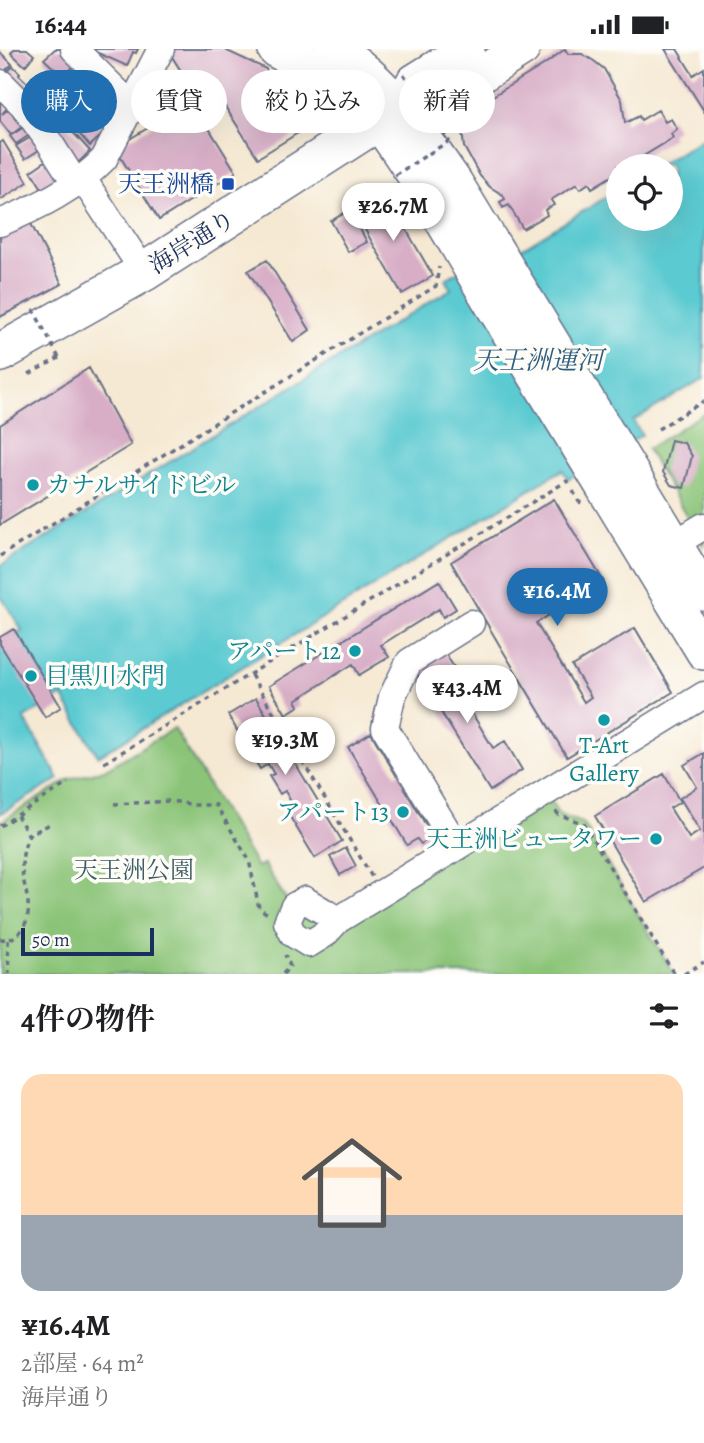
<!DOCTYPE html>
<html lang="ja">
<meta charset="utf-8">
<style>
body{margin:0;font-family:Alegreya,"Noto Serif JP",serif;background:#f6f6f6;color:#202124;height:100vh;display:flex;flex-direction:column;font-size:26px;white-space:nowrap}
*{box-sizing:border-box;margin:0}
p{font-size:23px;color:#757577}
.icon{flex:none;width:38px;height:38px;fill:none;stroke:currentColor;stroke-width:2;stroke-linecap:round;stroke-linejoin:round}
.map{position:relative;height:925px;overflow:hidden}
.drawer{display:flex;flex-direction:column;background:#fff;flex:1}
.drawer>*{flex:none}
.hud{position:absolute;left:21px;top:21px;width:663px;height:63px;display:flex;gap:14px}
.tools{position:absolute;left:606px;top:105px;display:grid;gap:14px}
.tools a{display:grid;place-items:center;width:77px;height:77px;border-radius:50%;background:#fff;box-shadow:0 7px 28px #0002;font-size:35px}
.scale{position:absolute;left:21px;bottom:18px;width:133px;box-sizing:border-box;padding-left:7px;border:4px solid #1b2f5e;border-top:0;font-size:19px;line-height:24px;white-space:nowrap;color:#1b2f5e;-webkit-text-stroke:5px #fdfcf7;paint-order:stroke}
.price{position:absolute;translate:-50% -60px;padding:0 16px;border-radius:24px;background:#fff;color:#222;font-size:23px;line-height:46px;filter:drop-shadow(0 2px 4px #0008)}
.price::after{content:'';position:absolute;left:50%;top:42px;width:21px;height:16px;margin-left:-10px;background:inherit;clip-path:polygon(0 0,100% 0,50% 100%)}
.price.active{background:#1f6fb2;color:#fff}
ul{padding:0;list-style:none}
li{display:grid;align-content:center;gap:14px;height:371px;padding:0 21px}
li span{display:grid;place-items:center;height:217px;border-radius:21px;color:#555}
li>.icon{margin-inline-start:auto}
span .icon{width:126px;height:126px;fill:#fffc;stroke-width:1}
li b{font-size:30px}
h2{display:flex;justify-content:space-between;align-items:center;height:84px;padding:0 21px;font-size:30px}
.tag{padding:0 24px;border-radius:32px;background:#fff;box-shadow:0 7px 28px #0002;font-size:24px;line-height:63px}
.tag.active{background:#1f6fb2;color:#fff}
.status{display:flex;justify-content:space-between;align-items:center;height:49px;padding:0 35px;background:#fff;direction:ltr}
.status svg{height:19px;fill:currentColor}
.map>svg:first-child{display:block}
.green{fill:#8bc478;stroke:#537a6b;stroke-width:2}
.water{fill:#5ccad1;stroke:#3c7c98;stroke-width:2}
.building{fill:#d8aec7}
.lines{fill:none;stroke-linecap:round;stroke-linejoin:round}
.minor-casing{stroke:#687087;stroke-width:29}
.major-casing{stroke:#687087;stroke-width:38}
.highway-casing{stroke:#687087;stroke-width:41}
.path{stroke:#687087;stroke-width:3.5;stroke-dasharray:5 5;stroke-linecap:butt}
.minor{stroke:#fff;stroke-width:26}
.major{stroke:#fff;stroke-width:35}
.highway{stroke:#fff;stroke-width:38}
.path-bridge{stroke:#687087;stroke-width:3.5;stroke-dasharray:5 5;stroke-linecap:butt}
.transit-dot{fill:#1a4fb4;stroke:#fdfcf7;stroke-width:2.5}
.culture-dot{fill:#0f9aa8;stroke:#fdfcf7;stroke-width:2.5}
.labels{text-anchor:middle;stroke-width:7;stroke-linejoin:round;paint-order:stroke}
.transit-label{font-size:24px;fill:#164399;stroke:#fdfcf7;text-anchor:end}
.street-label{font-size:24px;fill:#1b2f5e;stroke:#fdfcf7}
.culture-label{font-size:24px;fill:#0d838f;stroke:#fdfcf7;text-anchor:end}
.park-label{font-size:24px;fill:#3d5c66;stroke:#fdfcf7}
.water-label{font-size:26px;font-style:italic;fill:#2e5e80;stroke:#fdfcf7}
</style>
<div class="status"><b>16:44</b><svg viewBox="0 0 49 12"><path d="M0 12V9h3v3zM5 12V6h3v6zM10 12V3h3v9zM15 12V0h3v12zM26 1h20v11H26zM47 4h2v5h-2z"/></svg></div>
<div class="map">
<svg width="704" height="925" viewBox="0 0 704 925">
<rect width="100%" height="100%" fill="#fdfcf7"/>
<filter id="ink" filterUnits="userSpaceOnUse"><feTurbulence type="fractalNoise" baseFrequency=".0143" numOctaves="2"/><feDisplacementMap in="SourceGraphic" scale="14" xChannelSelector="R" yChannelSelector="G"/><feConvolveMatrix kernelMatrix="1 2 1 2 8 2 1 2 1" color-interpolation-filters="sRGB"/></filter>
<filter id="wash" filterUnits="userSpaceOnUse"><feTurbulence type="fractalNoise" baseFrequency=".00686" numOctaves="4" result="noise"/><feDisplacementMap in="SourceGraphic" scale="28" xChannelSelector="R" yChannelSelector="G"/><feGaussianBlur stdDeviation="1.57" result="paint"/><feColorMatrix in="noise" values="0 0 0 0 0 0 0 0 0 0 0 0 0 0 0 0 0 1.4 0 .05"/><feComposite in="paint" operator="in"/></filter>
<g filter="url(#wash)">
<rect width="100%" height="100%" fill="#f6e9d3"/>
<path class="green" d="M704 364V496L647 400Z
M174 679 257 818 264 815 290 857 338 871 546 743 558 765 584 775 674 925H0V773L70 730 104 721Z"/>
<path class="water" d="M704 89V329L633 372 642 386 568 430 562 421 98 707 62 647 24 669 59 730 0 765V595L22 581 0 546V517L451 240 446 230 514 189 521 200 618 141V170H670V117H657Z"/>
<g id="blocks">
<path class="building" d="M14 0H27L34 6 25 17 11 4Z
M55 0H64L78 13 63 28 44 10Z
M89 0H138L136 4 133 3 127 17Z
M170 0H223L266 20 267 23 254 32 266 50 293 33 299 37 302 66 291 72 298 84 258 109 222 53 207 63 169 3Z
M565 0 568 5H582L594 12 604 20 622 51 625 74 639 67 641 71 658 61 665 73 671 70 677 80 671 85 673 89 627 117H618V123L592 139 589 134 580 140 577 135 551 151 554 156 545 161 547 166 523 180 509 156 503 159 500 153 505 150 503 146 490 138 480 127 464 98 462 81 466 69 483 53 545 15Z
M665 0H677L693 26 704 19V62Z
M0 3 12 15 0 27Z
M13 17 20 24 19 26 37 43 26 54 2 29Z
M82 18 118 54 104 69 67 33Z
M0 35 15 50 2 65 14 56 28 73 11 86 0 72Z
M70 43 105 83 90 97 54 56Z
M39 45 52 59 41 69 28 55Z
M192 52 236 123 159 171 115 99Z
M53 61 90 102 74 118 42 71Z
M29 75 34 83 16 95 10 87Z
M33 87 42 99 25 110 16 97Z
M3 92 28 133 0 151V94Z
M50 109 63 128 43 141 31 122Z
M384 142 433 227 402 245 353 160Z
M350 161 367 193 348 203 331 172Z
M28 169 62 235 0 268V184Z
M267 211 310 281 293 293 248 222Z
M89 319 131 396 0 476V376Z
M671 391 684 394 692 407 684 439 671 436 663 423Z
M554 450 604 533 536 574 584 653 591 648 572 617 635 579 673 643 567 708 500 597 451 513Z
M439 532 456 560 443 568 439 560 381 596 389 608 359 626 353 615 296 651 299 657 286 665 269 637Z
M14 580 61 658 45 668 0 595V588Z
M444 603 454 618 447 623 493 699 505 692 522 721 490 742 415 621Z
M256 649 342 792 315 809 284 758 291 753 285 742 280 745 269 727 274 725 268 715 260 720 228 666Z
M371 684 396 726 405 721 412 734 404 739 433 788 421 795 417 790 407 796 348 698Z
M704 704V819L646 853 595 767 664 725 680 753 670 759 689 789 700 782 680 749 697 738 684 716Z
M346 799 356 817 340 826 330 808Z"/>
</g>
</g>
<g filter="url(#ink)">
<use href="#blocks" fill-opacity="0" stroke="#687087" stroke-width="2"/>
<g class="lines">
<g class="minor-casing">
<path id="minor" d="M74 0 133 58
M1 34 23 56 50 94 76 135
M83 130 144 223
M0 174C38 158 75 140 104 110L161 0
M674 495 704 477
M457 798 385 679 392 648 409 613 471 574
M338 871 305 851 294 857 287 873 293 885 309 895 325 885 338 871 704 646"/>
</g>
<g class="major-casing">
<path id="major" d="M399 59 418 81 455 134 704 544
M399 59 431 57 522 0
M399 59 414 33 467 0
M378 73C423 133 458 199 497 263 566 376 635 490 704 603"/>
</g>
<g class="highway-casing">
<path id="highway" d="M277 0 333 29 357 48
M0 304 144 223 399 59C378 35 360 18 333 0"/>
</g>
<path class="path" d="M29 325 59 309
M658 380 704 352
M573 442 579 453 583 454
M0 507 436 237 439 218
M251 626 372 828
M104 714 567 432 569 435
M114 755 171 752 195 756H216L249 811 259 859 268 865
M556 762 558 765 584 775 674 925
M17 766 28 785
M0 777 68 734
M0 890C8 891 14 890 20 883 37 862 23 842 22 819 22 807 24 797 29 786L50 775
M8 891 9 925
M283 925 290 917 285 906
M684 925 704 913"/>
<use href="#minor" class="minor"/>
<use href="#major" class="major"/>
<use href="#highway" class="highway"/>
<path class="path-bridge" d="M395 126 449 92 400 20
M33 260 59 309"/>
</g>
</g>
<rect class="transit-dot" x="221" y="128" width="14" height="14" rx="3.5"/>
<g class="culture-dot">
<circle cx="33" cy="436" r="7"/>
<circle cx="355" cy="602" r="7"/>
<circle cx="31" cy="627" r="7"/>
<circle cx="604" cy="671" r="7"/>
<circle cx="403" cy="763" r="7"/>
<circle cx="656" cy="790" r="7"/>
</g>
<g class="labels">
<g class="transit-label">
<text x="214" y="143">天王洲橋</text>
</g>
<g class="street-label">
<text transform="translate(192 193) rotate(-32)" y="8">海岸通り</text>
</g>
<g class="culture-label">
<text x="47" y="444" text-anchor="start">カナルサイドビル</text>
<text x="341" y="610">アパート12</text>
<text x="45" y="635" text-anchor="start">目黒川水門</text>
<text x="604" y="704" text-anchor="middle">T-Art<tspan x="604" dy="28">Gallery</tspan></text>
<text x="389" y="771">アパート13</text>
<text x="642" y="798">天王洲ビュータワー</text>
</g>
<g class="park-label">
<text x="134" y="829">天王洲公園</text>
</g>
<g class="water-label">
<text x="538" y="320">天王洲運河</text>
</g>
</g>
</svg>
<div class="tools">
<a><svg class="icon" aria-label="locate" viewBox="0 0 24 24"><circle cx="12" cy="12" r="6"/><path d="M12 2v4M12 18v4M2 12h4M18 12h4"/></svg></a>
</div>
<div class="scale">50 m</div>
<b class="price" style="left:393px;top:194px">¥26.7M</b>
<b class="price active" style="left:557px;top:579px">¥16.4M</b>
<b class="price" style="left:467px;top:676px">¥43.4M</b>
<b class="price" style="left:285px;top:728px">¥19.3M</b>
<div class="hud">
<a class="tag active">購入</a>
<a class="tag">賃貸</a>
<a class="tag">絞り込み</a>
<a class="tag">新着</a>
</div>
</div>
<section class="drawer">
<h2>4件の物件<svg class="icon" aria-label="filters" viewBox="0 0 24 24"><path d="M4 7h16M4 17h16"/><circle cx="9" cy="7" r="2"/><circle cx="15" cy="17" r="2"/></svg></h2>
<ul>
<li><span style="background:linear-gradient(#ffd9b3 65%,#9aa5b1 0)"><svg class="icon" aria-label="home" viewBox="0 0 24 24"><path d="M3 11l9-7 9 7M6 9v11h12V9"/></svg></span><div><b>¥16.4M</b><p>2部屋 · 64 m²</p><p>海岸通り</p></div></li>
</ul>
</section>
